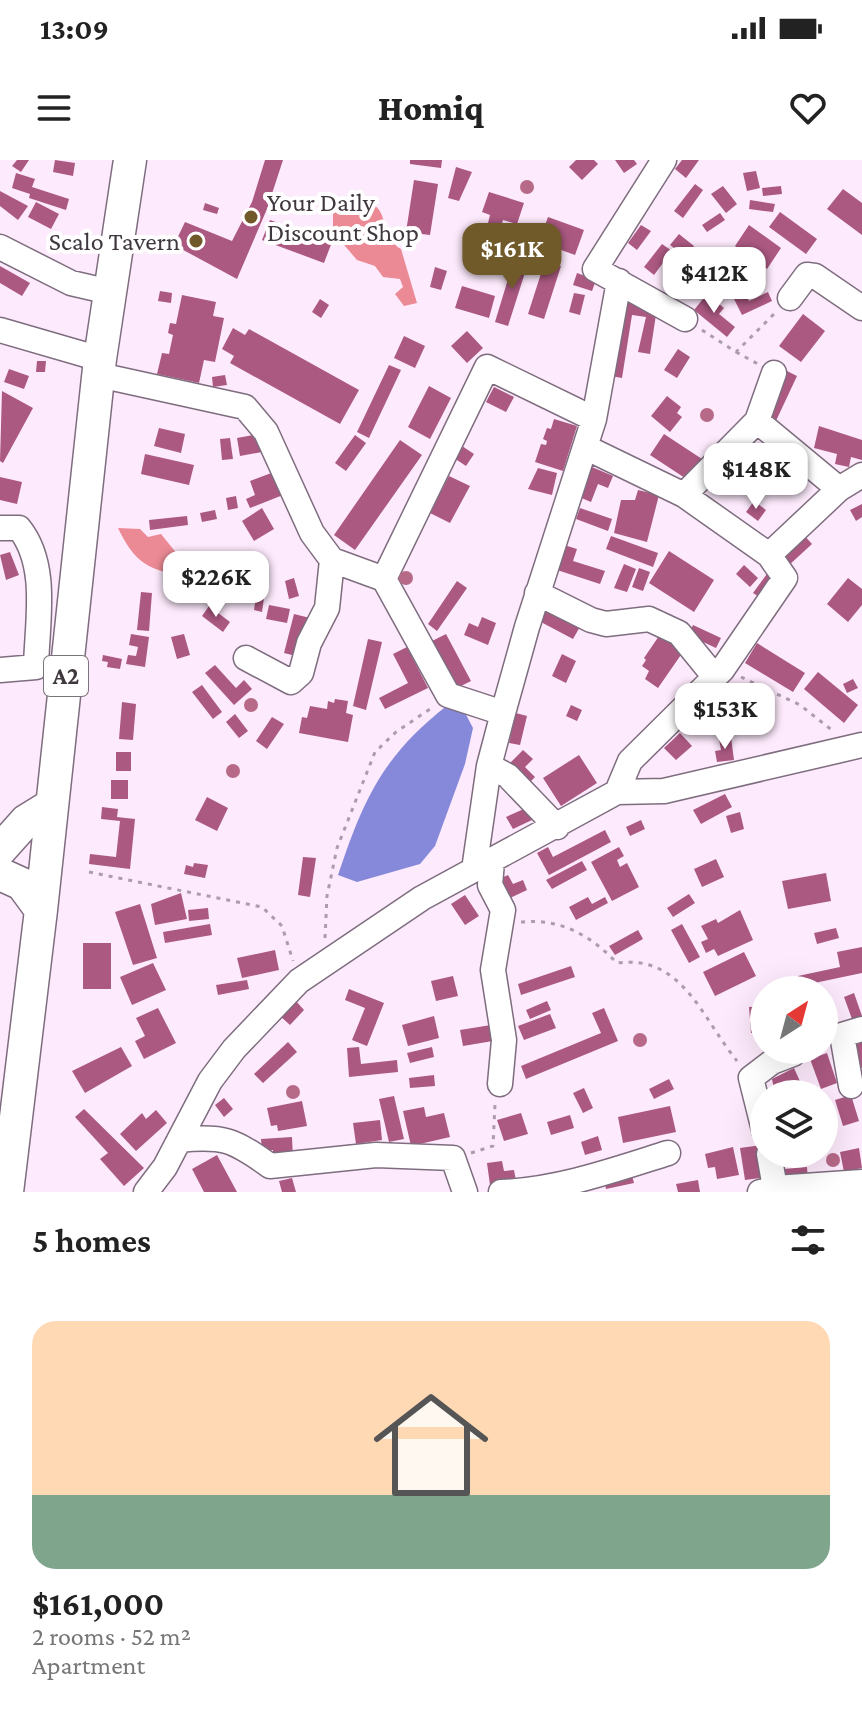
<!DOCTYPE html>
<meta charset="utf-8">
<style>
body{margin:0;font-family:"Crimson Pro",serif;background:#f6f6f6;color:#222;height:100vh;display:flex;flex-direction:column;font-size:30px;white-space:nowrap}
*{box-sizing:border-box;margin:0}
p{font-size:26px;color:#767676}
.icon{flex:none;width:44px;height:44px;fill:none;stroke:currentColor;stroke-width:2;stroke-linecap:round;stroke-linejoin:round}
.map{position:relative;height:1032px;overflow:hidden}
.side{display:flex;flex-direction:column;background:#fff;flex:1}
.side>*{flex:none}
.needle{width:52px;rotate:36deg}
.fabs{position:absolute;left:750px;top:816px;display:grid;gap:16px}
.fabs a{display:grid;place-items:center;width:88px;height:88px;border-radius:50%;background:#fff;box-shadow:0 8px 32px #0002;font-size:40px}
.price{position:absolute;translate:-50% -68px;padding:0 18px;border-radius:16px;background:#fff;color:#222;font-size:26px;line-height:52px;filter:drop-shadow(0 2px 4px #0008)}
.price::after{content:'';position:absolute;left:50%;top:48px;width:24px;height:18px;margin-left:-12px;background:inherit;clip-path:polygon(0 0,100% 0,50% 100%)}
.price.current{background:#715a2a;color:#fff}
ul{padding:0;list-style:none}
li{display:grid;align-content:center;gap:16px;height:424px;padding:0 32px}
li+li{border-top:2px solid #e0e0e0}
li span{display:grid;place-items:center;height:248px;border-radius:24px;color:#555}
li>.icon{margin-inline-start:auto}
span .icon{width:144px;height:144px;fill:#fffc;stroke-width:1}
li b{font-size:34px}
h2{display:flex;justify-content:space-between;align-items:center;height:96px;padding:0 32px;font-size:34px}
.status{display:flex;justify-content:space-between;align-items:center;height:56px;padding:0 40px;background:#fff;direction:ltr}
.status svg{height:22px;fill:currentColor}
header{display:flex;justify-content:space-between;align-items:center;height:104px;padding:0 32px;background:#fff;font-size:36px;font-weight:800}
.map>svg:first-child{display:block}
.forest{fill:#eb8a94}
.water{fill:#8689da}
.building{fill:#ac5982}
.lines{fill:none;stroke-linecap:round;stroke-linejoin:round}
.minor-casing{stroke:#7e6d7e;stroke-width:27}
.major-casing{stroke:#7e6d7e;stroke-width:35}
.path{stroke:#ab9daa;stroke-width:3;stroke-dasharray:4 6;stroke-linecap:butt}
.minor{stroke:#fff;stroke-width:24}
.major{stroke:#fff;stroke-width:32}
.tree{fill:#b76a88}
.poi-dot{fill:#715a2a;stroke:#fff;stroke-width:3}
.labels{text-anchor:middle;stroke-width:8;stroke-linejoin:round;paint-order:stroke}
.shield{fill:#fff;stroke:#797479;stroke-width:2}
.shield-label{font-size:24px;font-weight:bold;fill:#40383f}
.poi-label{font-size:26px;fill:#40383f;stroke:#fff;text-anchor:start}
</style>
<div class="status"><b>13:09</b><svg viewBox="0 0 49 12"><path d="M0 12V9h3v3zM5 12V6h3v6zM10 12V3h3v9zM15 12V0h3v12zM26 1h20v11H26zM47 4h2v5h-2z"/></svg></div>
<header><svg class="icon" aria-label="menu" viewBox="0 0 24 24"><path d="M4 6h16M4 12h16M4 18h16"/></svg>Homiq<svg class="icon" aria-label="heart" viewBox="0 0 24 24"><path d="M12 20l-8-8c-3-5 5-10 8-4 3-6 11-1 8 4z"/></svg></header>
<div class="map">
<svg width="862" height="1032" viewBox="0 0 862 1032">
<rect width="100%" height="100%" fill="#fdeafc"/>
<path class="forest" d="M353 37C397 44 374 72 401 89L417 143 404 146 395 134 403 127 400 119 383 117 375 106 357 100 333 72V43Z
M118 368 140 369 148 377 161 374 178 395 201 411 191 420C150 407 138 409 118 368Z"/>
<path class="water" d="M448 545 462 547 473 568 465 604 435 686 420 704 357 722 338 715C363 640 383 595 448 545Z"/>
<path class="building" d="M17 0H29L21 12 12 6Z
M55 0 75 3 73 16 53 12Z
M265 0H283L267 49 237 119 174 85 185 62 232 81 252 42Z
M410 0H442L441 8 410 4Z
M576 0H594L598 4 582 20 569 7Z
M615 0H634L637 4 624 13Z
M682 0H699L686 18 675 9Z
M456 7 472 12 459 41 448 38Z
M756 11 760 28 747 31 743 13Z
M16 13 35 19 32 27 69 39 66 50 29 38 30 34 12 28Z
M414 20 438 24 430 75 406 72Z
M695 24 703 30 683 58 674 51Z
M723 26 737 44 726 53 711 34Z
M781 26 782 34 763 36 762 28Z
M843 29 862 43V75L827 49Z
M0 31 28 46 18 60 0 46Z
M489 32 524 43 517 64 503 60 501 67 488 63 490 55 482 52Z
M750 40 775 44 773 52 749 49Z
M36 42 59 54 51 69 28 57Z
M205 43 219 48 217 54 203 50Z
M780 52 817 79 806 94 769 67Z
M720 53 725 60 707 72 702 65Z
M548 57 584 70 575 95 539 82Z
M270 60 332 82 324 103 262 80Z
M641 65 651 71 637 90 628 83Z
M749 65 781 88 767 109 735 86Z
M679 74 694 86 686 97 670 85Z
M514 79 542 88 539 97 511 88Z
M662 84 672 91 654 115 644 107Z
M515 96 529 100 508 166 495 162Z
M545 101 561 106 544 159 528 154Z
M0 106 30 123 22 136 0 123Z
M435 107 447 111 441 130 430 127Z
M728 109 738 119 716 141 706 131Z
M577 113 596 120 592 131 573 125Z
M462 126 495 136 489 158 455 148Z
M160 131 172 133 171 143 158 141Z
M745 132 749 141 768 132 772 141 742 155 733 137Z
M574 133 585 135 580 155 569 152Z
M707 134 724 148 719 154 735 167 727 177 694 150Z
M182 135 216 142 213 156 224 158 215 202 204 200 199 223 157 214 162 193 169 194 173 175 168 173 170 163 176 164Z
M320 139 329 145 321 158 312 152Z
M622 142 657 148 650 194 638 192 646 157 632 155 622 218 611 216Z
M803 154 825 171 801 202 779 186Z
M233 168 245 175 249 169 359 230 340 264 230 203 234 196 222 189Z
M467 171 483 188 467 203 451 186Z
M404 176 425 186 415 208 394 198Z
M678 189 690 197 677 218 664 210Z
M37 201H46L45 212H36Z
M389 205 401 210 369 278 357 272Z
M9 209 29 216 24 229 4 222Z
M787 211 797 216 775 263 765 259Z
M225 215 227 225 213 227 212 217Z
M429 226 451 238 430 279 408 267Z
M494 227 514 237 506 252 486 242Z
M2 231 33 248 3 303 0 301Z
M667 236 681 247 677 253 682 257 670 272 651 256Z
M554 259 577 266 563 311 535 302 541 284 546 285 547 281 543 279 547 268 551 269Z
M819 266 862 280V300L851 297 849 307 835 304 837 294 814 288Z
M159 268 185 274 181 293 154 286Z
M259 274 262 292 240 296 237 278Z
M664 274 702 299 688 320 650 295Z
M355 275 366 283 346 311 335 303Z
M230 278 233 299 222 300 220 279Z
M400 280 422 295 355 390 334 375Z
M766 281 785 295 776 307 769 301 758 316 748 309Z
M462 286 474 294 466 306 454 298Z
M145 294 194 305 189 325 141 314Z
M592 307 613 316 608 328 598 324 591 342 579 337Z
M538 308 557 313 552 335 528 329Z
M274 312 283 335 250 348 246 339 255 335 250 321Z
M449 316 470 326 450 363 430 353Z
M0 317 22 322 17 344 0 340Z
M638 330 659 335 647 382 614 373 621 340H635Z
M236 336 238 348 228 350 226 338Z
M754 341 766 350 758 361 746 352Z
M862 344V357L856 361 850 350Z
M262 348 274 369 254 381 242 361Z
M580 348 612 359 608 371 576 359Z
M215 350 217 359 202 362 200 353Z
M187 356 188 365 150 370 149 360Z
M802 373 812 384 788 406 777 395Z
M611 376 658 393 653 407 606 389Z
M561 384 577 389 573 401 605 411 600 424 554 409Z
M669 391 714 420 694 452 649 423Z
M10 392 19 415 6 420 0 395Z
M624 404 636 409 627 432 614 428Z
M744 405 758 418 750 427 736 414Z
M639 408 650 412 643 431 632 427Z
M769 411 779 419 764 440 753 433Z
M294 418 299 436 289 439 285 421Z
M848 418 862 429V445L848 462 827 444Z
M457 421 467 428 437 471 428 464Z
M141 432 152 433 149 471 137 470Z
M256 436 264 438 262 452 254 450Z
M269 445 290 449 287 463 266 459Z
M209 446 230 462 223 472 202 456Z
M546 447 581 465 573 479 539 461Z
M294 454 310 458 300 497 284 493Z
M482 457 496 463 488 485 464 475 469 463 478 467Z
M693 465 721 478 716 488 688 475Z
M661 473 685 489 658 528 645 519 649 511 642 506 646 500 644 498Z
M131 474 149 477 145 507 126 504 128 495 136 496 138 487 129 485Z
M184 474 190 495 177 499 171 477Z
M446 474 471 521 457 528 432 481Z
M368 479 382 482 366 550 353 546Z
M757 483 805 513 793 532 745 503Z
M407 487 428 528 385 549 379 538 408 523 393 494Z
M562 494 576 501 566 523 552 516Z
M103 495 122 499 120 509 107 507 108 502 102 501Z
M215 505 236 528 244 520 252 529 234 545 205 513Z
M818 512 858 545 844 563 804 529Z
M853 519 858 528 847 533 843 524Z
M202 525 222 552 213 559 192 532Z
M335 539 348 541 346 553 353 555 348 582 299 573 302 557 307 558 310 546 327 549 328 541 334 543Z
M122 542 136 544 133 580 119 579Z
M571 545 582 550 577 561 566 556Z
M729 549 740 558 730 569 719 560Z
M516 553 527 556 520 585 509 583Z
M235 554 248 571 239 578 226 562Z
M272 557 284 564 267 589 256 581Z
M680 573 692 586 676 600 664 588Z
M731 577 734 600 717 602 715 591 721 590 719 579Z
M523 590 533 599 525 607 535 617 525 627 505 608Z
M116 592H131V611H116Z
M579 595 597 623 561 646 543 618Z
M111 620H128V639H111Z
M725 634 732 647 701 664 693 650Z
M207 637 228 648 217 671 195 660Z
M102 647 118 649 117 657 135 659 130 709 89 704 90 694 116 697 120 661 101 659Z
M526 648 532 660 513 669 506 657Z
M740 652 744 669 731 673 726 656Z
M641 660 645 669 630 676 626 667Z
M605 670 611 682 549 715 537 693 548 687 553 697Z
M619 687 624 696 617 700 620 707 627 703 639 727 612 741 591 702Z
M303 697 316 698 310 737 298 735Z
M716 699 724 717 702 727 694 709Z
M582 701 587 710 552 729 546 720Z
M194 703 208 705 205 718 184 714 186 705 193 707Z
M826 713 831 741 788 749 782 721Z
M508 715 513 724 523 720 527 730 506 740 497 720Z
M181 733 187 759 155 765 151 744Z
M689 734 695 743 673 757 667 748Z
M465 735 479 756 465 765 451 744Z
M588 737 592 744 605 737 608 743 576 760 569 747Z
M140 744 157 798 133 805 115 752Z
M208 748 209 759 189 761 188 750Z
M740 750 753 780 718 796 714 789 706 793 701 782 708 779 701 766 716 759 718 763Z
M210 764 212 775 165 783 163 772Z
M682 764 700 797 689 803 671 770Z
M836 768 839 778 817 784 814 773Z
M638 770 643 779 615 795 609 786Z
M83 783H111V829H83Z
M862 787V813L800 826 798 816 840 807 837 792Z
M275 790 279 810 242 818 237 798Z
M744 792 756 816 715 836 703 812Z
M153 803 166 830 132 845 120 817Z
M571 806 575 817 521 835 518 824Z
M453 816 458 836 436 841 431 821Z
M787 818 791 830H767L766 827Z
M247 820 249 829 218 835 216 825Z
M349 829 384 843 367 886 352 880 365 848 345 840Z
M854 833 862 856 852 859 844 837Z
M295 840 304 850 290 865 280 856Z
M547 841 551 850 530 859 526 850Z
M764 846V872L751 873 749 847Z
M158 848 176 883 144 899 135 881 145 876 136 858Z
M604 848 618 881 526 919 521 906 601 873 592 853Z
M550 854 556 868 524 880 518 866Z
M434 856 439 878 408 886 402 865Z
M491 865 493 881 463 886 460 870Z
M862 881V908H861L855 883Z
M288 882 297 892 263 923 254 914Z
M121 887 132 906 85 933 72 911Z
M359 887 361 904 397 900 398 912 349 917 347 888Z
M432 887 434 897 410 903 407 893Z
M827 893 837 923 821 929 810 899Z
M794 908 803 928 789 934H775L772 919Z
M434 915 435 926 410 928 409 918Z
M669 919 674 929 654 939 649 929Z
M584 928 593 948 583 953 573 933Z
M851 935 859 961 843 966 835 940Z
M394 936 404 979 389 982 379 939Z
M224 938 233 949 224 957 215 945Z
M302 941 307 966 278 971 277 965 271 966 267 948Z
M670 946 676 972 623 983 618 957Z
M424 947 426 957 444 953 450 977 411 986 403 951Z
M84 949 144 1008 124 1026 100 999 108 993 75 957Z
M156 950 167 963 136 991 120 974 142 953 146 959Z
M521 953 528 974 504 981 497 960Z
M570 955 574 968 551 975 547 962Z
M380 960 382 980 356 984 353 963Z
M598 976 602 990 585 995 581 982Z
M292 977 293 999 273 1000V990H262L261 979Z
M762 985 767 1017 745 1020 740 988Z
M733 987 739 1015 717 1019 715 1007 708 1008 705 994Z
M859 988 862 1008 844 1012 840 992Z
M217 995 237 1032H204L192 1009Z
M502 1001 504 1011 514 1010 516 1021 490 1025 487 1003Z
M807 1007 808 1020 785 1022 784 1009Z
M631 1012 634 1023 606 1029 604 1019Z
M292 1018 296 1032H282L279 1021Z
M698 1020 700 1032H678L676 1024Z"/>
<g class="lines">
<g class="minor-casing">
<path id="minor" d="M664 0 595 109 685 159
M0 87 71 123 110 132
M790 138 807 115 815 116 862 148
M0 170 100 199
M99 215 245 247 266 272 312 373 332 400 384 419 448 535 503 553 527 467 594 259 619 121
M757 261 839 329
M585 287 684 335 769 395
M684 335 757 261 774 213
M0 368H19C49 405 37 462 36 507L0 510
M384 419 487 207 594 259
M537 433 591 460 606 464 649 459 679 473 714 516
M246 498 291 522 301 513 309 483 327 448 332 400
M489 606 508 616 557 667
M617 632 630 601 722 510 785 418 769 395 839 329 862 315
M492 702 490 725 503 750 493 810 504 880 500 924
M474 710 489 606 503 553
M851 926 842 875 862 869
M764 970 751 918 772 902 793 894
M179 980C223 975 234 980 270 1006L376 995 453 998 465 1032
M769 994 775 1028
M146 1032 165 1007 210 921 234 889 299 821 422 738 617 632 664 631 862 585
M501 1032C558 1030 614 1010 668 993
M760 1032 775 1028 862 1022"/>
</g>
<g class="major-casing">
<path id="major" d="M0 690 26 661 52 645
M0 714 22 724 41 750
M7 1032 41 750 100 199 130 0"/>
</g>
<path class="path" d="M702 170 736 192 776 152
M736 192 758 204
M741 517 800 545 833 571
M89 712 262 747 282 766 293 801
M521 762C560 758 590 775 617 803 682 794 702 858 737 901
M325 778 327 736 337 688 375 592 396 572 433 547
M471 993 493 986 495 944"/>
<use href="#minor" class="minor"/>
<use href="#major" class="major"/>
</g>
<g class="tree">
<circle cx="527" cy="27" r="7"/>
<circle cx="707" cy="255" r="7"/>
<circle cx="406" cy="418" r="7"/>
<circle cx="251" cy="545" r="7"/>
<circle cx="233" cy="611" r="7"/>
<circle cx="640" cy="880" r="7"/>
<circle cx="293" cy="932" r="7"/>
<circle cx="833" cy="1000" r="7"/>
</g>
<g class="poi-dot">
<circle cx="251" cy="57" r="8"/>
<circle cx="196" cy="81" r="8"/>
</g>
<g class="labels">
<rect class="shield" x="44" y="496" width="44" height="40" rx="6"/>
<g class="shield-label">
<text x="66" y="524">A2</text>
</g>
<g class="poi-label">
<text x="267" y="51">Your Daily<tspan x="267" dy="30">Discount Shop</tspan></text>
<text x="180" y="90" text-anchor="end">Scalo Tavern</text>
</g>
</g>
</svg>
<div class="fabs">
<a><svg class="needle" viewBox="-14 -14 28 28"><path d="M0-13l5 13h-10z" fill="#e53935"/><path d="M0 13l5-13h-10z" fill="#767676"/></svg></a>
<a><svg class="icon" aria-label="layers" viewBox="0 0 24 24"><path d="M12 4l9 5-9 5-9-5zM3 14l9 5 9-5"/></svg></a>
</div>
<b class="price current" style="left:512px;top:131px">$161K</b>
<b class="price" style="left:714px;top:155px">$412K</b>
<b class="price" style="left:756px;top:351px">$148K</b>
<b class="price" style="left:216px;top:459px">$226K</b>
<b class="price" style="left:725px;top:591px">$153K</b>
</div>
<section class="side">
<h2>5 homes<svg class="icon" aria-label="filters" viewBox="0 0 24 24"><path d="M4 7h16M4 17h16"/><circle cx="9" cy="7" r="2"/><circle cx="15" cy="17" r="2"/></svg></h2>
<ul>
<li><span style="background:linear-gradient(#ffd9b3 70%,#7fa58c 0)"><svg class="icon" aria-label="home" viewBox="0 0 24 24"><path d="M3 11l9-7 9 7M6 9v11h12V9"/></svg></span><div><b>$161,000</b><p>2 rooms · 52 m²</p><p>Apartment</p></div></li>
</ul>
</section>
